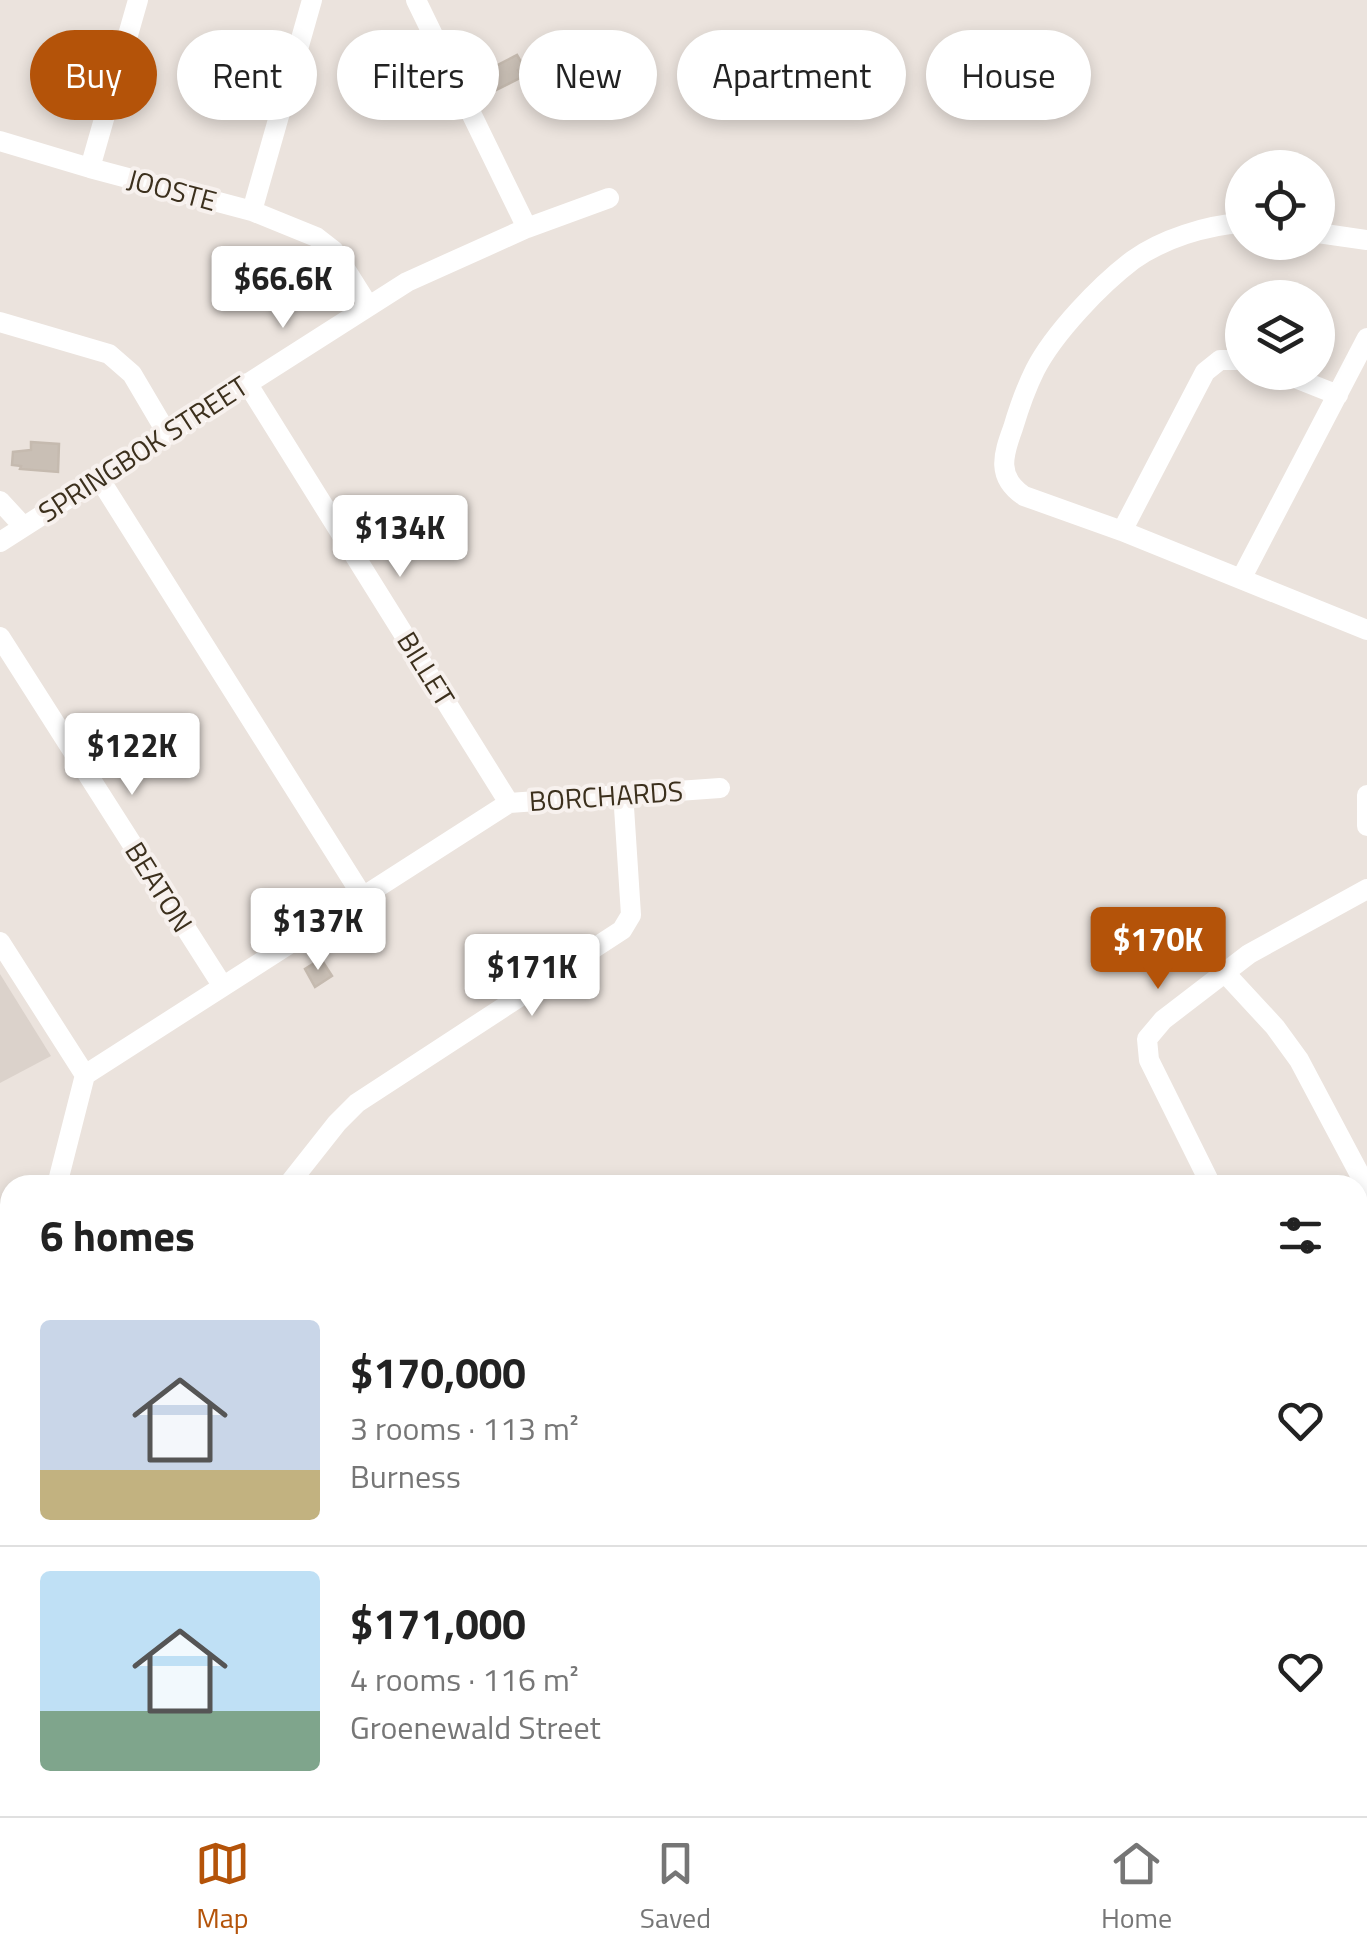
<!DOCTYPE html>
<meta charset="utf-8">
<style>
body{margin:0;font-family:"Titillium Web",sans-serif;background:#f6f6f6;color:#222;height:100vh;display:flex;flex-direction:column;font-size:38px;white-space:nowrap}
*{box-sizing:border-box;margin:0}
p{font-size:32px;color:#767676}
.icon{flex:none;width:55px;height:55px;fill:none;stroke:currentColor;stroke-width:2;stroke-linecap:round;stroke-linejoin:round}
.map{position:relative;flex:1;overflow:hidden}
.details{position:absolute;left:0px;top:1175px;width:1368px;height:642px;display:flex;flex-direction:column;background:#fff;border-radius:30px 30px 0 0;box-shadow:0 5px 15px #0003}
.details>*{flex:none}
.banner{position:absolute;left:30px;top:30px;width:1308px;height:90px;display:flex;gap:20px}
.controls{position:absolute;left:1225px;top:150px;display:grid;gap:20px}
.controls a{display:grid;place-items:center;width:110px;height:110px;border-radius:50%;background:#fff;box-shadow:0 5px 15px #0003;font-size:50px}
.price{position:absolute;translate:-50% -85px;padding:0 22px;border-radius:10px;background:#fff;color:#222;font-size:32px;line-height:65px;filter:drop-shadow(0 2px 5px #0008)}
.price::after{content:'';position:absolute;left:50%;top:60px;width:30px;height:22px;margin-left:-15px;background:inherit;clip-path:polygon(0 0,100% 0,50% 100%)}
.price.active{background:#b45309;color:#fff}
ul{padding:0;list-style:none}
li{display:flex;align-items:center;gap:30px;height:250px;padding:0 40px}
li+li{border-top:2px solid #e0e0e0}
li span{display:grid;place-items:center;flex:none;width:280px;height:200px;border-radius:10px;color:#555}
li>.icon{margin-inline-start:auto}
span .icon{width:120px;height:120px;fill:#fffc;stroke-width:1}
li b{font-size:42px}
h2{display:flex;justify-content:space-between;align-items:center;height:120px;padding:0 40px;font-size:42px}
.tag{padding:0 35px;border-radius:45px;background:#fff;box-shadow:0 5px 15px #0003;font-size:35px;line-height:90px}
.tag.active{background:#b45309;color:#fff}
.dock{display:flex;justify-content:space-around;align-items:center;height:140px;border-top:2px solid #e0e0e0;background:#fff;font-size:28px;color:#767676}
.dock a{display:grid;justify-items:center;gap:5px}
.dock .active{color:#b45309}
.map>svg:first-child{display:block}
.built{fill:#dbd2cb}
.building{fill:#c9bfb5;stroke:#c5baaf;stroke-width:2.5}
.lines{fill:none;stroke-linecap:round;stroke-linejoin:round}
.minor{stroke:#fff;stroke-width:20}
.labels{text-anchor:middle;stroke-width:8;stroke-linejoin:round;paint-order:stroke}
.street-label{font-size:28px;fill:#3c301d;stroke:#f7f1ee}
</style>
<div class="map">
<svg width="1367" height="1816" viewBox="0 0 1367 1816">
<rect width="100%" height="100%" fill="#ebe3dd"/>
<path class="built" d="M0 974 51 1056 0 1083Z"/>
<path class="building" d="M517 55 524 67 518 70 522 77 494 91 484 72Z
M31 442 59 444 58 472 20 469 21 466 12 465 13 452 31 450Z
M321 959 332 976 315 987 305 969Z"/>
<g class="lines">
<path class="minor" d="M416 0 527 228
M0 141 90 168 252 211 316 237 334 251 368 305
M90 168 138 0
M252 211 312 0
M1242 223C1207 225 1162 239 1133 260 1100 285 1054 333 1035 370 1026 388 1019 408 1013 428 1003 455 996 477 1024 496L1122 531 1367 630
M1318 233 1367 240
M0 322 109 354 132 374 168 435
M1280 372 1338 395
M247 383 509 803
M99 478 363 897
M0 501 23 526
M1122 531 1205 372 1220 360H1242
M0 542 407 282 527 228 609 198
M1241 579 1367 338
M0 637 222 985
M1367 795V826
M0 942 85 1075
M1226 974 1275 1027 1299 1060 1367 1188
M57 1185 85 1075 509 803 720 788
M288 1185 337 1123 357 1103 622 930 631 915 623 792
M1211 1185 1149 1060 1147 1039 1163 1020 1249 954 1367 889
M0 1245 10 1247
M0 1403 10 1365
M1358 1472 1367 1492
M1358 1550 1367 1544
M0 1774 10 1794
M17 1808 21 1816
M187 1808 188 1816
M440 1808 441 1816"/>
</g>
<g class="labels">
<g class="street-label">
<text transform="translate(172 190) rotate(15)" y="10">JOOSTE</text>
<text transform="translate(143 449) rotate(-33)" y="10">SPRINGBOK STREET</text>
<text transform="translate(426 669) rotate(58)" y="10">BILLET</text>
<text transform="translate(606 796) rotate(-4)" y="10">BORCHARDS</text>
<text transform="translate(159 887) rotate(58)" y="10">BEATON</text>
</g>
</g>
</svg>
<div class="controls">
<a><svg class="icon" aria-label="locate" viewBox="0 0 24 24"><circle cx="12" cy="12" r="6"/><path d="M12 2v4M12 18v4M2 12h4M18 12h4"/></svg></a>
<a><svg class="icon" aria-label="layers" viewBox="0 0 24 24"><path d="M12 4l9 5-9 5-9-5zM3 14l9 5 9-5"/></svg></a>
</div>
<b class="price" style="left:283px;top:331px">$66.6K</b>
<b class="price" style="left:400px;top:580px">$134K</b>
<b class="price" style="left:132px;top:798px">$122K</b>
<b class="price" style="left:318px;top:973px">$137K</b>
<b class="price active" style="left:1158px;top:992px">$170K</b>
<b class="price" style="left:532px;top:1019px">$171K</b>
<div class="banner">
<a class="tag active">Buy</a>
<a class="tag">Rent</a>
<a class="tag">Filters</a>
<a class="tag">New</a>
<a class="tag">Apartment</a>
<a class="tag">House</a>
</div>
<section class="details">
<h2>6 homes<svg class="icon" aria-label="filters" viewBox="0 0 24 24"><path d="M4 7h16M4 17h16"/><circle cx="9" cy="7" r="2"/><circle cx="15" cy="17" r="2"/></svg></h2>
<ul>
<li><span style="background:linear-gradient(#c9d6e8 75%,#c2b280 0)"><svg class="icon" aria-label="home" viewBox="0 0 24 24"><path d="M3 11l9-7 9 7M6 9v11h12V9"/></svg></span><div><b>$170,000</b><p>3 rooms · 113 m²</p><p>Burness</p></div><svg class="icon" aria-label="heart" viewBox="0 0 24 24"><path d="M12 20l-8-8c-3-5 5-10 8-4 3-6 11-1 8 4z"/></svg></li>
<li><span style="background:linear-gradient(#bfe0f5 70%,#7fa58c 0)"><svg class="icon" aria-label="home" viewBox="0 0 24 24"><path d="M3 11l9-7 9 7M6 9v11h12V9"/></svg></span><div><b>$171,000</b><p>4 rooms · 116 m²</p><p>Groenewald Street</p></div><svg class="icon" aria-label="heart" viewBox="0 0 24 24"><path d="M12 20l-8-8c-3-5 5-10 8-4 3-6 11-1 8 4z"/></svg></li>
</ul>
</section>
</div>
<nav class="dock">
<a class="active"><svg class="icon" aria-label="map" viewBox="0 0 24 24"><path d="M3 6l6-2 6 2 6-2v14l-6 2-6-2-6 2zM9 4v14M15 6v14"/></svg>Map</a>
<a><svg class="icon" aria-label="saved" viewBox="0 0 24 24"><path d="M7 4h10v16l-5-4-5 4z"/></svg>Saved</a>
<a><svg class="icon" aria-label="home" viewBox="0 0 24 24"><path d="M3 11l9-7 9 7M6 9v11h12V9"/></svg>Home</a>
</nav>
